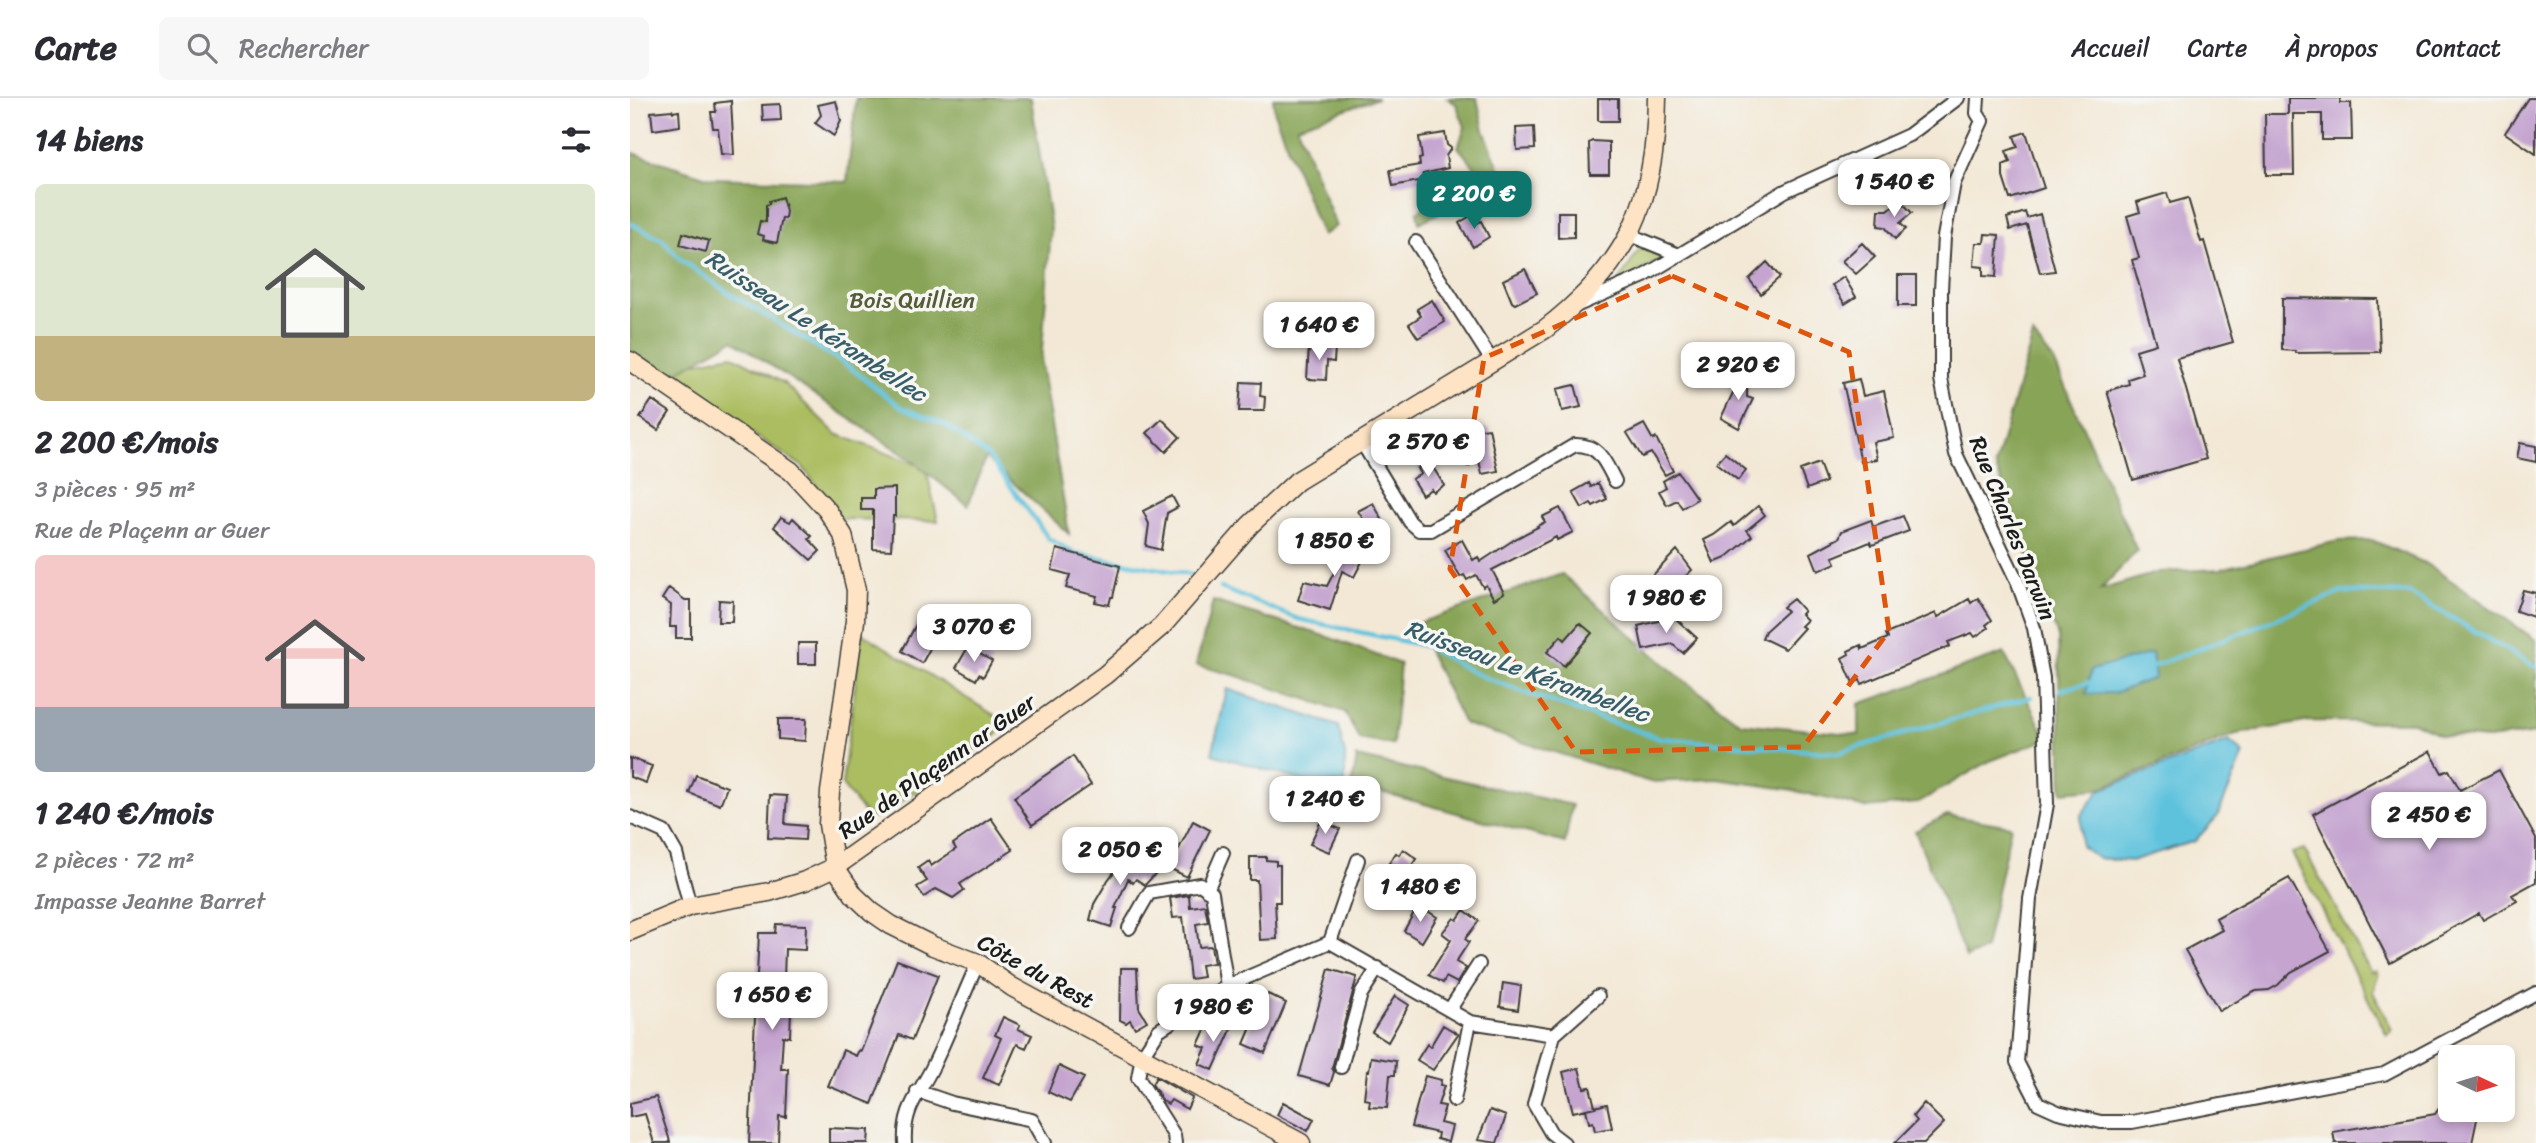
<!DOCTYPE html>
<html lang="fr">
<meta charset="utf-8">
<style>
body{margin:0;font-family:Sriracha,sans-serif;background:#f7f7f7;color:#2b2b33;height:100vh;display:flex;flex-direction:column;font-size:26px;white-space:nowrap}
*{box-sizing:border-box;margin:0}
p{font-size:23px;color:#7c7c81}
.icon{flex:none;width:38px;height:38px;fill:none;stroke:currentColor;stroke-width:2;stroke-linecap:round;stroke-linejoin:round}
.map{position:relative;flex:1;overflow:hidden}
.drawer{display:flex;flex-direction:column;background:#fff;width:630px}
.drawer>*{flex:none}
.needle{width:46px;rotate:94deg}
.controls{position:absolute;left:1808px;top:947px;display:grid;gap:14px}
.controls a{display:grid;place-items:center;width:77px;height:77px;border-radius:10px;background:#fff;box-shadow:0 4px 10px #0003;font-size:35px}
.price{position:absolute;translate:-50% -60px;padding:0 16px;border-radius:14px;background:#fff;color:#222;font-size:23px;line-height:46px;filter:drop-shadow(0 2px 4px #0008)}
.price::after{content:'';position:absolute;left:50%;top:42px;width:21px;height:16px;margin-left:-10px;background:inherit;clip-path:polygon(0 0,100% 0,50% 100%)}
.price.current{background:#0f766e;color:#fff}
ul{padding:0;list-style:none}
li{display:grid;align-content:center;gap:14px;height:371px;padding:0 35px}
li span{display:grid;place-items:center;height:217px;border-radius:10px;color:#555}
li>.icon{margin-inline-start:auto}
span .icon{width:126px;height:126px;fill:#fffc;stroke-width:1}
li b{font-size:30px}
h2{display:flex;justify-content:space-between;align-items:center;height:84px;padding:0 35px;font-size:30px}
header{display:flex;align-items:center;gap:42px;box-sizing:border-box;height:98px;padding:0 35px;background:#fff;border-bottom:2px solid #e1e1e2}
header strong{font-size:33px}
nav{display:flex;gap:38px;margin-inline-start:auto;font-size:24px}
.search{width:490px;height:63px;background:#f7f7f7;display:flex;align-items:center;gap:18px;box-sizing:border-box;padding:0 24px;border-radius:10px;color:#7c7c81;font-size:26px}
main{display:flex;flex:1;min-height:0}
.map>svg:first-child{display:block}
.green{fill:#abbd61;stroke:#646c3e;stroke-width:2}
.forest{fill:#88a457;stroke:#52603a;stroke-width:2}
.water{fill:#5fc2dd;stroke:#3e6f7c;stroke-width:2}
.lines{fill:none;stroke-linecap:round;stroke-linejoin:round}
.stream{stroke:#5fc2dd;stroke-width:4.5}
.building{fill:#c5a5d0}
.street-casing{stroke:#3c3b38;stroke-width:16}
.secondary-casing{stroke:#3c3b38;stroke-width:21}
.street{stroke:#fff;stroke-width:12}
.secondary{stroke:#fee4c5;stroke-width:18}
.marked{fill:none;stroke:#de560d;stroke-width:5;stroke-dasharray:14 9;stroke-linejoin:round}
.labels{text-anchor:middle;stroke-width:7;stroke-linejoin:round;paint-order:stroke}
.park-label{font-size:23px;fill:#555c38;stroke:#f6f6f2}
.street-label{font-size:23px;fill:#1c1c1c;stroke:#f6f6f2}
.water-label{font-size:24px;font-style:italic;fill:#375e69;stroke:#f6f6f2}
</style>
<header>
<strong>Carte</strong>
<div class="search"><svg class="icon" aria-label="search" viewBox="0 0 24 24"><circle cx="10" cy="10" r="6"/><path d="M15 15l6 6"/></svg>Rechercher</div>
<nav><a>Accueil</a><a>Carte</a><a>À propos</a><a>Contact</a></nav>
</header>
<main>
<section class="drawer">
<h2>14 biens<svg class="icon" aria-label="filters" viewBox="0 0 24 24"><path d="M4 7h16M4 17h16"/><circle cx="9" cy="7" r="2"/><circle cx="15" cy="17" r="2"/></svg></h2>
<ul>
<li><span style="background:linear-gradient(#dfe7d0 70%,#c2b280 0)"><svg class="icon" aria-label="home" viewBox="0 0 24 24"><path d="M3 11l9-7 9 7M6 9v11h12V9"/></svg></span><div><b>2 200 €/mois</b><p>3 pièces · 95 m²</p><p>Rue de Plaçenn ar Guer</p></div></li>
<li><span style="background:linear-gradient(#f6c9c9 70%,#9aa5b1 0)"><svg class="icon" aria-label="home" viewBox="0 0 24 24"><path d="M3 11l9-7 9 7M6 9v11h12V9"/></svg></span><div><b>1 240 €/mois</b><p>2 pièces · 72 m²</p><p>Impasse Jeanne Barret</p></div></li>
</ul>
</section>
<div class="map">
<svg width="1906" height="1045" viewBox="0 0 1906 1045">
<rect width="100%" height="100%" fill="#f6f6f2"/>
<filter id="ink" filterUnits="userSpaceOnUse"><feTurbulence type="fractalNoise" baseFrequency=".0143" numOctaves="2"/><feDisplacementMap in="SourceGraphic" scale="14" xChannelSelector="R" yChannelSelector="G"/><feConvolveMatrix kernelMatrix="1 2 1 2 8 2 1 2 1" color-interpolation-filters="sRGB"/></filter>
<filter id="wash" filterUnits="userSpaceOnUse"><feTurbulence type="fractalNoise" baseFrequency=".00686" numOctaves="4" result="noise"/><feDisplacementMap in="SourceGraphic" scale="28" xChannelSelector="R" yChannelSelector="G"/><feGaussianBlur stdDeviation="1.57" result="paint"/><feColorMatrix in="noise" values="0 0 0 0 0 0 0 0 0 0 0 0 0 0 0 0 0 1.4 0 .05"/><feComposite in="paint" operator="in"/></filter>
<g filter="url(#wash)">
<rect width="100%" height="100%" fill="#f3e8d5"/>
<path class="green" d="M1011 149 1036 158 987 186Z
M101 257 154 285 206 336 296 370 308 423 211 421 172 368 37 280 46 269Z
M232 535 380 627 255 715 249 719 238 720 212 687Z
M1674 751 1741 875 1746 873 1748 877 1743 894 1762 932 1757 937 1662 755Z"/>
<path class="forest" d="M226 0H401L421 130 411 266 439 436 356 360 338 407 280 361 103 242 37 280 0 255V54L80 80 217 84Z
M643 0H748L667 28 706 128 692 138 645 17Z
M817 0H847L854 32 874 82 789 125 787 114 811 97 837 88 848 73 828 49 835 29 826 6Z
M1403 237 1424 263 1507 453 1470 492 1529 474 1590 471 1708 443 1742 442 1797 466 1906 542V635L1858 641 1811 637 1783 624 1681 623 1606 636 1468 691 1432 694 1428 539 1365 367Z
M932 476 1047 577 1111 625 1229 637V606L1374 555 1417 641 1360 663 1287 705 1236 710 1157 691 1087 681 1020 684 834 626 785 526Z
M583 503 698 539 770 566 763 647 729 641 715 614 604 577 566 567Z
M727 659 942 707 935 745 722 686Z
M1317 717 1381 728 1355 851 1336 860 1285 733Z"/>
<path class="water" d="M1522 555 1525 580 1484 595 1456 596 1461 572Z
M597 591 708 628 715 656V685L684 686 582 656Z
M1599 643 1614 656 1587 719 1565 743 1501 763 1467 760 1451 748V717L1470 692Z"/>
<g class="lines">
<path class="stream" d="M0 125 33 142 51 162 97 194 214 265 271 309 314 326 359 359 419 441 444 455 561 477
M591 490 668 521 795 548 844 575 893 594 1029 640 1207 655 1401 599
M1518 570 1608 536 1712 494 1779 495 1906 569
M1430 592 1462 584"/>
</g>
<g id="blocks">
<path class="building" d="M1658 0H1710V5H1721L1722 42H1692V16H1663L1664 77H1636L1635 16H1658Z
M1898 0H1906V56L1875 35Z
M968 1H988V23H968Z
M101 3 104 57 91 56 88 30H83L81 14H86L85 5Z
M206 3 211 23 204 38 185 25 191 17 188 7Z
M150 6 151 22 133 23 132 7Z
M42 12 43 14 49 13 50 28 23 32 21 14Z
M904 29 905 51 887 52 886 30Z
M1396 34 1414 90 1380 101 1373 79V67L1380 64 1376 53 1388 49 1384 38Z
M815 35 817 47 821 50 816 58 818 70 793 76 794 82 763 88 760 72 790 67 789 61 792 60 789 39Z
M962 43 979 44V76H960L959 45Z
M1537 95 1540 105 1558 100 1571 144 1574 143 1603 244 1547 260 1576 361 1503 382 1477 293 1499 286 1498 281 1513 276 1506 252 1526 246 1502 162 1509 160 1497 118 1510 114 1507 104Z
M152 99 156 113 155 121 152 120 147 145 133 142 134 138 127 136 130 123 136 124V107L139 106V103Z
M1270 102 1282 115 1270 125 1276 131 1265 141 1255 129 1248 128 1249 112H1258Z
M928 114H944V139L928 140Z
M1395 114 1397 120 1410 116 1425 173 1410 175 1397 127 1380 132 1377 120Z
M842 117 848 125 851 123 859 139 843 149 829 125Z
M53 135 79 143 76 154 50 147Z
M1355 136 1369 137 1366 179 1353 178V169L1344 168 1346 145H1354Z
M1232 145 1245 159 1226 176 1212 163Z
M1137 164 1150 179 1131 196 1119 181Z
M895 171 907 195 885 206 882 204 873 182Z
M1268 177H1286V208H1268Z
M1214 179 1226 199 1215 206 1202 187Z
M1652 200 1748 201 1750 254 1666 255 1665 253 1652 252Z
M802 202 815 224 788 240 779 226 791 218 787 211Z
M679 248 705 250 704 264 697 263 696 282 677 281Z
M1118 263 1117 299 1123 301 1109 330 1091 320Z
M1229 281 1233 298 1254 293 1264 340 1243 344 1247 361 1231 364 1213 285Z
M611 284 631 285 630 298 635 299 634 313H609Z
M945 287 951 309 932 313 927 291Z
M22 302 40 314 28 332 10 320Z
M532 321 550 339 536 354 517 335Z
M1014 326 1023 342 1026 340 1043 373 1035 377 1021 355 1012 359 997 335Z
M859 330 868 373 852 376 845 344H838L836 333Z
M1890 345 1906 348V364L1887 360Z
M1095 355 1116 372 1108 382 1086 365Z
M799 363 814 387 803 394 801 391 792 397 782 381 791 376 788 370Z
M1189 365 1196 384 1177 391 1170 372Z
M1048 374 1067 401 1052 410 1047 402 1037 407 1029 393 1036 389 1033 383Z
M959 385 961 389 968 385 977 401 963 408 961 405 952 410 943 394Z
M265 390V418H263L261 452 243 451V412H231V400H244V391Z
M542 398 548 409 537 415 531 452 516 448 519 426 513 413Z
M743 405 752 421 738 429 728 413Z
M1128 408 1135 417 1117 432 1122 438 1096 460 1084 465 1074 442 1084 437 1101 424 1104 428Z
M930 410 943 434 927 442 926 439 862 472 874 495 864 501 856 487 853 489 846 477 837 482 834 477 830 479 815 452 832 442 843 462 848 459 850 464 885 441 908 429 907 428 915 424 912 419Z
M1273 418 1279 433 1242 447 1240 444 1203 459 1206 465 1188 473 1181 455 1209 440 1212 433 1241 422 1243 429Z
M151 419 160 424 163 420 182 438 179 441 190 453 181 462 144 429Z
M720 443 738 452 724 479 712 473 700 512 668 502 674 483 697 488Z
M427 451 490 468 483 499H481L479 507 465 504 467 498 436 490 440 477 422 472Z
M1047 452 1062 472 1031 503 1019 492 1027 483 1022 478Z
M39 490 55 502H61V540H46V529H40L41 507 32 501Z
M1893 492 1906 495 1903 519 1886 513Z
M1348 500 1362 522 1356 527 1358 530 1345 539 1342 535 1318 544 1320 548 1232 586 1230 582 1223 585 1212 560 1219 556 1218 553 1231 547 1232 551 1258 540 1256 536 1306 515 1308 519 1339 501 1341 505Z
M1163 501 1174 513 1171 516 1177 522 1171 528 1174 530 1155 551 1132 540 1135 533 1157 513 1153 509Z
M89 502 103 503 102 524H88Z
M290 519 310 532 292 565 272 553Z
M1044 519 1067 540 1053 555 1042 546 1013 552 1008 528Z
M950 525 962 535 934 568 917 554 931 538 935 542Z
M168 545H186V566H168Z
M338 549 362 563 353 579 349 576 346 582 326 570Z
M148 621H176L175 643 148 641Z
M1800 653 1812 675 1819 672 1830 692 1869 672 1906 741V784L1882 797 1887 803 1853 822 1849 815 1760 865 1683 716Z
M443 658 461 687 402 727 384 699Z
M0 660 22 668 16 685 0 679Z
M66 677 97 689 90 707 59 695Z
M140 697 157 698 155 726 176 728 175 742 138 740Z
M361 720 383 752 330 786 334 792 323 800 306 791 294 799 287 789 297 783 288 770 298 763 301 768 326 751 323 746Z
M563 723 580 732 557 779 539 770Z
M691 723 710 731 699 754 680 746Z
M508 749 519 757 513 766 526 775 515 787 506 781 503 785 498 781 485 810H487L481 829 460 822 464 806 478 782 493 762 497 765Z
M773 751 787 761 774 780 751 777 766 755 769 757Z
M620 759H636V762L646 763V767H650V804H645L647 841 630 842 627 782H620Z
M1659 780 1700 853 1661 874 1648 887 1639 892 1626 893 1589 913 1555 852 1592 832 1586 820Z
M559 797 560 809 575 807 578 824 566 826 569 849 581 848 584 865 571 867 573 879 560 881 553 819 543 820 540 800Z
M788 807 807 819 792 844 774 833Z
M834 812 849 823 835 841 839 844 826 864 836 870 827 885 816 879 813 885 799 877 821 842 812 835 824 820 827 822Z
M146 826 176 827 175 852 155 851 154 881H162L160 939 153 938 151 971H158L156 1019 149 1018 148 1045H119L129 835H145Z
M267 862 308 877 282 942 269 937 242 1006 198 988 213 952 226 958 229 952 231 953Z
M491 870H507L509 910 517 923 505 930 500 922 496 925 490 922Z
M699 871 727 879 702 970 704 974 700 987 669 978Z
M873 885 891 888 888 912 870 909Z
M638 896 656 905 635 955 614 946 633 901 635 902Z
M765 898 779 907 758 944 742 934Z
M373 919 390 927 388 931 402 937 396 950 387 946 369 987 353 980 371 940 365 937Z
M579 923 601 932 583 972 569 966 576 950 568 947Z
M813 927 828 936 803 972 787 962 797 946 800 949Z
M741 959 766 963 765 977H760L757 1010 739 1009 740 1002 734 1001 737 973H739Z
M429 968 454 980 440 1004 418 994Z
M949 970 954 990 960 989 965 1009 943 1014 933 974Z
M795 978 811 982 810 987 814 988 808 1007 815 1008 810 1025 822 1028 818 1044 807 1041 808 1035 781 1029Z
M526 979 562 1000 557 1011 541 1002 538 1006 533 1003 522 986Z
M1820 995V1012H1849L1842 1045H1705L1703 1034 1805 1016Z
M26 999 39 1040 40 1045H24L15 1016 0 1019V1005Z
M653 1004 684 1021 678 1033 647 1017Z
M1294 1005 1314 1025 1294 1045H1265L1287 1023 1283 1018Z
M977 1006 982 1030 965 1033 963 1024 959 1025 956 1011Z
M860 1012 876 1018 867 1045 848 1042Z
M199 1030 239 1032 238 1045H199Z"/>
</g>
</g>
<g filter="url(#ink)">
<use href="#blocks" fill-opacity="0" stroke="#3c3b38" stroke-width="2"/>
<g class="lines">
<g class="street-casing">
<path id="street" d="M1348 0 1347 15 1352 23 1324 85 1314 139 1311 192V281L1326 356 1387 483 1404 530 1413 580 1417 706 1400 801 1387 964 1408 1005 1428 1014 1471 1024H1502L1754 976 1906 895
M1000 137 1049 157
M786 144 862 263
M948 207 1014 178 1155 93 1279 37 1328 0
M731 343 780 424 789 432H801L945 347C969 346 975 364 985 383
M0 719 34 734 46 755 60 808
M577 792 593 755
M499 830 519 795 570 786 582 795 597 888
M700 844 728 762
M820 911 849 866
M924 937 904 1006 921 1035 934 1045
M711 969 731 896 748 870
M287 993 322 1005 402 1022 415 1045
M824 1002 840 924
M275 1045C273 1011 288 998 302 970 319 936 332 899 348 865
M545 1045 544 1037 508 980 512 958 529 932 597 888 700 844 840 924 924 937 968 898"/>
</g>
<g class="secondary-casing">
<path id="secondary" d="M0 263 161 373 197 412 213 437 226 492 225 523 200 694 198 726 205 769 224 797 242 814 261 827 303 848 348 865 382 889 671 1045
M0 833 60 808 139 794 175 783 205 769 475 577 532 528 620 427 667 383 915 231C998 167 1026 104 1027 0"/>
</g>
<use href="#street" class="street"/>
<use href="#secondary" class="secondary"/>
</g>
</g>
<path class="marked" d="M1042 178 1219 254 1259 533 1173 649 946 654 820 471 854 260Z"/>
<g class="labels">
<g class="park-label">
<text x="282" y="210">Bois Quillien</text>
</g>
<g class="street-label">
<text transform="translate(1383 430) rotate(68)" y="8">Rue Charles Darwin</text>
<text transform="translate(307 668) rotate(-35)" y="8">Rue de Plaçenn ar Guer</text>
<text transform="translate(406 873) rotate(29)" y="8">Côte du Rest</text>
</g>
<g class="water-label">
<text transform="translate(186 228) rotate(33)" y="8">Ruisseau Le Kérambellec</text>
<text transform="translate(897 573) rotate(20)" y="8">Ruisseau Le Kérambellec</text>
</g>
</g>
</svg>
<div class="controls">
<a><svg class="needle" viewBox="-14 -14 28 28"><path d="M0-13l5 13h-10z" fill="#e53935"/><path d="M0 13l5-13h-10z" fill="#7c7c81"/></svg></a>
</div>
<b class="price" style="left:1264px;top:121px">1 540 €</b>
<b class="price current" style="left:844px;top:133px">2 200 €</b>
<b class="price" style="left:689px;top:264px">1 640 €</b>
<b class="price" style="left:1108px;top:304px">2 920 €</b>
<b class="price" style="left:798px;top:381px">2 570 €</b>
<b class="price" style="left:704px;top:480px">1 850 €</b>
<b class="price" style="left:1036px;top:537px">1 980 €</b>
<b class="price" style="left:344px;top:566px">3 070 €</b>
<b class="price" style="left:695px;top:738px">1 240 €</b>
<b class="price" style="left:1799px;top:754px">2 450 €</b>
<b class="price" style="left:490px;top:789px">2 050 €</b>
<b class="price" style="left:790px;top:826px">1 480 €</b>
<b class="price" style="left:142px;top:934px">1 650 €</b>
<b class="price" style="left:583px;top:946px">1 980 €</b>
</div>
</main>
